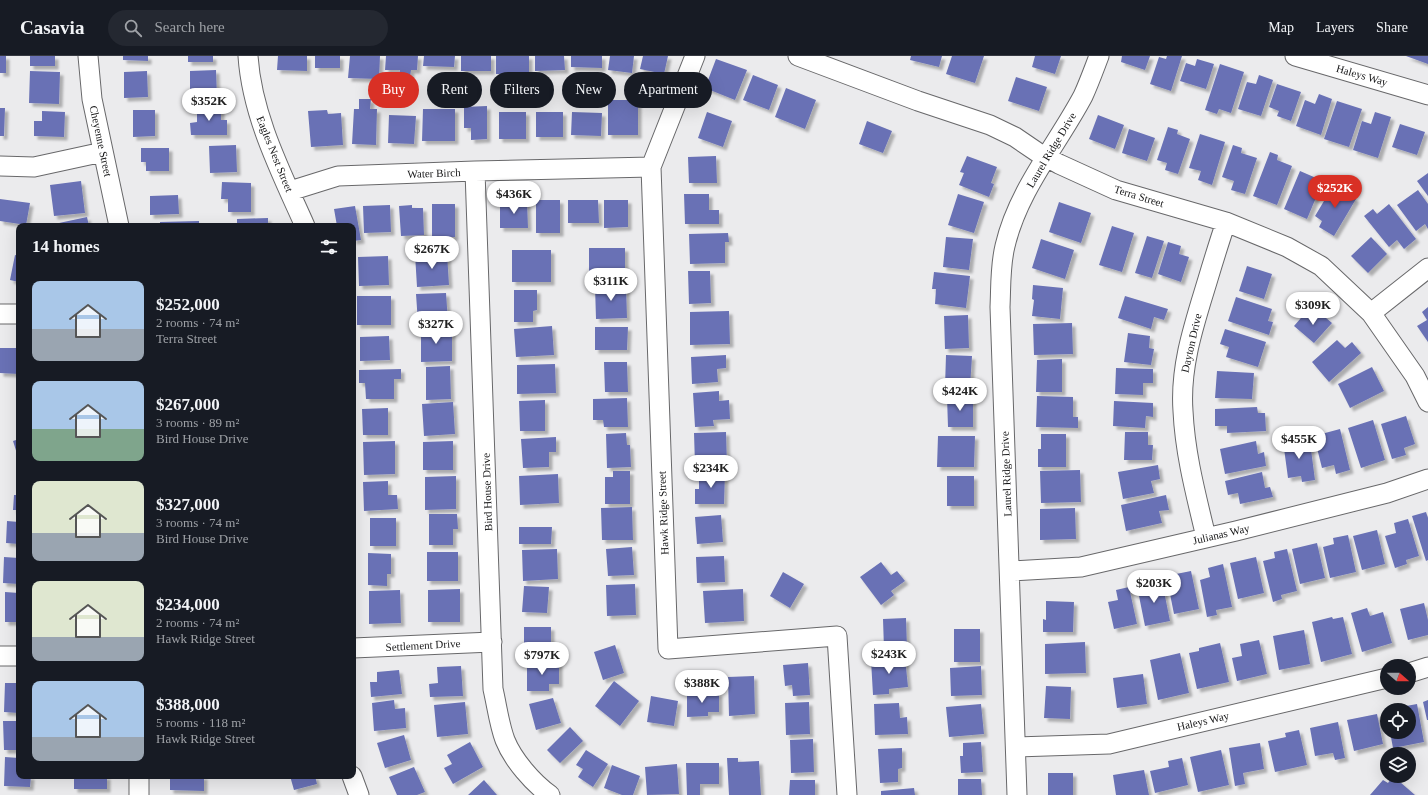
<!DOCTYPE html>
<meta charset="utf-8">
<style>
body{margin:0;font-family:"Times New Roman",serif;background:#242831;color:#f1f3f6;height:100vh;display:flex;flex-direction:column;font-size:15px;white-space:nowrap}
*{box-sizing:border-box;margin:0}
p{font-size:13px;color:#9ea1a6}
.icon{flex:none;width:22px;height:22px;fill:none;stroke:currentColor;stroke-width:2;stroke-linecap:round;stroke-linejoin:round}
.map{position:relative;flex:1;overflow:hidden}
.side{position:absolute;left:16px;top:167px;width:340px;height:556px;display:flex;flex-direction:column;background:#171b24;border-radius:8px;box-shadow:0 4px 16px #0002}
.side>*{flex:none}
.banner{position:absolute;left:368px;top:16px;width:380px;height:36px;display:flex;gap:8px}
.needle{width:26px;rotate:110deg}
.controls{position:absolute;left:1380px;top:603px;display:grid;gap:8px}
.controls a{display:grid;place-items:center;width:36px;height:36px;border-radius:50%;background:#171b24;box-shadow:0 4px 16px #0002;font-size:20px}
.price{position:absolute;translate:-50% -34px;padding:0 9px;border-radius:14px;background:#fff;color:#222;font-size:13px;line-height:26px;filter:drop-shadow(0 1px 2px #0008)}
.price::after{content:'';position:absolute;left:50%;top:24px;width:12px;height:9px;margin-left:-6px;background:inherit;clip-path:polygon(0 0,100% 0,50% 100%)}
.price.selected{background:#d93025;color:#fff}
ul{padding:0;list-style:none}
li{display:flex;align-items:center;gap:12px;height:100px;padding:0 16px}
li span{display:grid;place-items:center;flex:none;width:112px;height:80px;border-radius:8px;color:#555}
li>.icon{margin-inline-start:auto}
span .icon{width:48px;height:48px;fill:#fffc;stroke-width:1}
li b{font-size:17px}
h2{display:flex;justify-content:space-between;align-items:center;height:48px;padding:0 16px;font-size:17px}
.pill{padding:0 14px;border-radius:18px;background:#171b24;box-shadow:0 4px 16px #0002;font-size:14px;line-height:36px}
.pill.selected{background:#d93025;color:#fff}
header{display:flex;align-items:center;gap:24px;box-sizing:border-box;height:56px;padding:0 20px;background:#171b24;border-bottom:1px solid #363941}
header strong{font-size:19px}
nav{display:flex;gap:22px;margin-inline-start:auto;font-size:14px}
.search{width:280px;height:36px;background:#242831;display:flex;align-items:center;gap:10px;box-sizing:border-box;padding:0 14px;border-radius:22px;color:#9ea1a6;font-size:15px}
.map>svg:first-child{display:block}
.building{fill:#6971b5;filter:url(#shadow)}
.lines{fill:none;stroke-linecap:round;stroke-linejoin:round}
.minor-casing{stroke:#68686a;stroke-width:21}
.minor{stroke:#fff;stroke-width:19}
.labels{text-anchor:middle;stroke-width:3;stroke-linejoin:round;paint-order:stroke}
.street-label{font-size:11px;fill:#161617;stroke:#fff}
</style>
<header>
<strong>Casavia</strong>
<div class="search"><svg class="icon" aria-label="search" viewBox="0 0 24 24"><circle cx="10" cy="10" r="6"/><path d="M15 15l6 6"/></svg>Search here</div>
<nav><a>Map</a><a>Layers</a><a>Share</a></nav>
</header>
<div class="map">
<svg width="1428" height="739" viewBox="0 0 1428 739">
<defs>
<filter id="shadow"><feDropShadow dx="3.5" dy="3.5" stdDeviation="1" flood-color="#0004"/></filter>
</defs>
<rect width="100%" height="100%" fill="#ebebed"/>
<path class="building" d="M0 0H6V17H0Z
M30 0H55V10H30Z
M123 0H148V5L123 4Z
M188 0H213V6H188Z
M278 0H307V15L277 14Z
M315 0H340V12H315Z
M350 0H380L379 23 348 22Z
M386 0H418L417 14H411L410 21 399 20 400 14H385Z
M424 0H455L454 11 423 10Z
M461 0H491V15H461Z
M496 0H529V18H496Z
M535 0H564L565 14 535 15Z
M571 0H602V12L571 11Z
M610 0H634L632 17 608 14Z
M643 0H668L664 18 640 13Z
M911 0H942L939 11 910 4Z
M952 0H984L975 27 946 18Z
M1035 0H1061L1055 18 1032 11Z
M1122 0H1150L1145 14 1121 6Z
M1167 0H1182L1171 35 1150 28 1159 1 1166 3Z
M1406 0H1428V8Z
M716 3 747 14 735 44 705 32Z
M1197 3 1214 8 1206 33 1180 25 1186 7 1195 10Z
M1220 8 1244 16 1231 57 1219 53 1217 58 1205 54Z
M216 14 217 41H190V15Z
M30 15 60 16 59 48 29 47Z
M147 15 148 41 124 42V16Z
M753 19 778 29 769 54 743 44Z
M1259 19 1273 24 1261 60 1238 53 1247 26 1256 28Z
M1016 21 1047 31 1039 55 1008 45Z
M1277 28 1301 36 1291 65 1277 60 1279 55 1269 51Z
M786 32 816 44 805 73 775 61Z
M1319 38 1332 43 1321 79 1296 70 1305 44 1315 48Z
M359 43H371L370 53H377L376 89 352 88 354 53H359Z
M608 44H638V79H608Z
M1337 45 1362 53 1349 91 1324 83Z
M197 49H221V64H227V79H191L190 67 197 66Z
M487 50V83L471 84V72H464V51Z
M0 52H5L4 80H0Z
M423 53H455V85H422Z
M133 54H155V80L133 81Z
M327 54 328 58 341 57 343 89 311 91 308 55Z
M42 55 65 56 64 81 34 80V65H42Z
M499 56H526V83H499Z
M536 56H563V81H536Z
M572 56 602 57 601 80 571 79Z
M707 56 732 65 723 91 698 82Z
M1375 56 1391 61 1378 102 1353 94 1362 65 1371 68Z
M389 59 416 60 414 88 388 87Z
M1098 59 1124 69 1115 93 1089 83Z
M867 65 892 75 883 97 859 88Z
M1400 68 1425 76 1417 99 1392 91Z
M1168 71 1178 74 1177 78 1190 83 1178 118 1165 114 1167 107 1157 104Z
M1129 73 1155 82 1147 105 1122 97Z
M1200 78 1225 86 1212 129 1198 124 1201 115 1189 112Z
M236 89 237 116 210 117 209 90Z
M1233 89 1242 92 1241 97 1257 102 1245 138 1231 134 1234 125 1222 121Z
M141 92H169V115H146V106H141Z
M1270 96 1278 99 1277 104 1292 110 1277 149 1253 140Z
M716 100 717 127H689L688 101Z
M967 100 997 111 991 127 994 128 989 141 959 129 964 117 960 116Z
M1300 115 1323 125 1307 163 1284 153Z
M1428 117V140L1417 125Z
M81 125 85 157 54 160 50 129Z
M1336 125 1344 130 1342 134 1356 143 1334 180 1319 171 1322 165 1315 160Z
M222 126 251 127V156H228V143H221Z
M1418 134 1428 148V173L1425 168 1416 175 1397 149Z
M684 138H709V154H719V168H685Z
M958 138 984 146 974 177 948 169Z
M178 139 179 158 150 159V140Z
M0 143 30 147 26 169 0 165Z
M536 144H560V177H536Z
M568 144H598L599 167H568Z
M604 144H628V171L604 172Z
M527 145 528 172H500V146Z
M1059 146 1091 157 1081 187 1049 176Z
M432 148H455V181H432Z
M1389 148 1416 183 1404 193 1397 184 1389 191 1364 160 1373 153 1377 158Z
M390 149 391 176 364 177 363 150Z
M412 149V152H423L424 179 401 180 399 150Z
M355 150 361 184 353 185V170H337L334 153Z
M87 161 89 170H60L59 167Z
M268 162V170H237V163Z
M199 165V170H160V166Z
M1112 170 1134 177 1122 216 1099 209Z
M728 177 729 186H725V207L690 208 689 178Z
M1147 180 1164 185 1152 222 1135 217Z
M946 181 973 183 969 214 943 211Z
M1371 181 1387 198 1368 217 1351 200Z
M1041 183 1074 194 1065 223 1032 212Z
M1168 186 1181 190 1179 198 1189 201 1181 226 1158 218Z
M589 192H625V223L589 224Z
M512 194H551V226H512Z
M447 197 449 229 417 231 415 198Z
M15 199 19 200V226L10 224Z
M388 200 389 229 359 230 358 201Z
M1247 210 1272 218 1264 243 1239 235Z
M688 215H710L711 247 689 248Z
M934 216 970 220 966 252 935 248 936 233H932Z
M626 229 627 262 596 263 595 230Z
M1033 229 1063 232 1060 263 1032 260 1034 244 1032 243Z
M514 234H537V254L533 255V266H514Z
M446 237 448 265 418 267 416 238Z
M357 240H391V269H357Z
M1125 240 1168 253 1164 264 1154 261 1151 273 1118 262Z
M1236 241 1272 253 1268 265 1273 266 1269 279 1228 265Z
M1428 251V286L1417 270 1427 264 1422 256Z
M729 255 730 288 690 289V256Z
M1307 255 1315 263 1320 257 1332 267 1314 287 1294 270Z
M968 259 969 292 945 293 944 260Z
M1072 267 1073 298 1034 299 1033 268Z
M552 270 554 299 516 301 514 273Z
M595 271H628L627 294H595Z
M421 272H452V305L421 306Z
M1225 273 1266 286 1258 311 1226 301 1229 291 1220 288Z
M1128 277 1150 280 1149 292 1154 293 1151 309 1124 306Z
M389 280 390 304 360 305V281Z
M1337 284 1345 292 1352 286 1361 297 1329 326 1312 306Z
M0 292H19V318L0 317Z
M726 299V312L717 313 718 326 692 328 691 301Z
M946 299 972 300 970 332 945 331Z
M1062 303V336H1036L1037 304Z
M604 306H627L628 336H605Z
M555 308 556 337 517 338V309Z
M450 310 451 343 426 344V311Z
M1372 311 1384 335 1350 352 1338 328Z
M1116 312 1153 313V327H1143V339L1115 338Z
M401 313V323H394V343H366L365 327H359V314Z
M1217 315 1254 317 1252 343 1215 342Z
M719 335V345L729 344 730 363 713 364 714 370 695 371 693 337Z
M973 340V371H948L947 341Z
M1037 340 1073 341V361H1078V372L1036 371Z
M627 342 628 371H604L603 364H593V343Z
M545 344V375H520L519 345Z
M1114 345 1153 347V361L1146 360 1145 372 1113 370Z
M453 346 455 378 424 380 422 348Z
M1257 351 1258 357H1265L1266 375 1227 377V370H1215V353Z
M388 352V379H363L362 353Z
M1406 360 1415 388 1404 392 1406 399 1392 403 1381 368Z
M1373 364 1385 404 1361 412 1348 372Z
M1340 373 1350 414 1336 418 1334 409 1322 412 1314 380Z
M726 376 727 409H695L694 377Z
M1125 376H1148V389H1153L1152 404H1124Z
M626 377 627 389H630L631 411 607 412 606 378Z
M1041 378H1066V411H1038V393H1041Z
M938 380H975L974 411H937Z
M556 381V396H549V411L523 412 521 383Z
M1297 382 1298 388 1310 386 1315 424 1302 426 1301 420 1288 422 1283 385Z
M19 383V404L13 385Z
M395 385V418L364 419 363 386Z
M453 385V414H423V386Z
M1256 385 1258 398 1264 396 1266 410 1225 418 1220 393Z
M1158 409 1160 423 1151 425 1154 437 1123 443 1118 416Z
M1080 414 1081 446 1041 447 1040 415Z
M613 415H630V448H605V421H613Z
M1262 416 1265 432 1270 431 1273 441 1240 448 1238 437 1228 439 1225 425Z
M699 417H725L724 448H695V433H699Z
M558 418 559 447 520 449 519 420Z
M456 420V453L425 454V421Z
M947 420H974V450H947Z
M388 425V439H397L398 453 364 455 363 426Z
M14 439H19V454H13Z
M1166 439 1169 454 1159 455 1162 467 1126 475 1121 449Z
M632 451 633 484H602L601 452Z
M1075 452 1076 483 1040 484V453Z
M1426 456 1428 462V504L1426 505 1412 460Z
M429 458H457L458 473H453V489H429Z
M721 459 723 486 697 488 695 461Z
M370 462H396V490H370Z
M1408 463 1419 500 1406 504 1407 508 1395 512 1385 480 1396 477 1394 467Z
M7 465 19 466V488L6 487Z
M519 471H552L551 488H519Z
M1377 474 1385 508 1362 514 1353 480Z
M1348 479 1356 516 1330 522 1323 491 1334 488 1333 482Z
M1317 487 1325 522 1300 528 1292 493Z
M632 491 634 519 608 520 606 493Z
M557 493 558 523 523 525 522 494Z
M1287 493 1297 535 1281 539 1282 543 1273 546 1263 505 1275 502 1274 496Z
M427 496H458V525H427Z
M368 497 391 498V518H387V530L368 529Z
M724 500 725 526 697 527 696 501Z
M4 501 19 502V528L3 527Z
M1256 501 1264 537 1238 543 1230 507Z
M881 506 891 519 897 515 905 525 891 535 894 539 881 549 860 521Z
M1223 508 1232 551 1216 554 1217 559 1207 561 1200 524 1210 521 1208 512Z
M1191 515 1199 553 1174 558 1168 528 1178 526 1176 518Z
M783 516 804 528 790 552 770 540Z
M1162 525 1170 565 1145 570 1137 530Z
M635 528 636 559 607 560 606 529Z
M524 530 549 531 547 557 522 556Z
M1129 531 1137 568 1114 573 1108 546 1118 544 1116 534Z
M460 533V566H428V534Z
M743 533 744 565 705 567 703 535Z
M400 534 401 567 369 568V535Z
M5 536 19 537V566H5Z
M1046 545 1074 546 1073 576H1043V563L1046 564Z
M1424 547 1428 564V579L1408 584 1400 553Z
M1367 552 1370 560 1383 556 1392 587 1362 596 1351 557Z
M1332 561 1333 563 1343 561 1352 598 1321 606 1312 566Z
M906 562 907 592 884 593 883 563Z
M524 571H551V598H524Z
M954 573H980V606H954Z
M1304 574 1310 608 1279 614 1273 580Z
M1259 584 1267 618 1237 625 1232 602 1242 600 1240 588Z
M1085 586 1086 617 1045 618V588Z
M1220 587 1229 626 1197 633 1189 597 1199 595V592Z
M615 589 624 617 603 624 594 596Z
M1180 597 1189 637 1158 644 1150 604Z
M905 601 908 631 889 633V638L873 639 871 604Z
M527 606H559V628H549V635H527Z
M808 607 810 639 793 640 792 629 785 630 783 609Z
M461 610 463 640 430 641 429 628 438 627 437 611Z
M981 610 982 639 951 640 950 612Z
M399 614 402 638 371 641 370 626H377V616Z
M1143 618 1147 648 1117 652 1113 622Z
M754 620 755 658 729 660 728 621Z
M614 625 639 645 620 670 595 650Z
M5 627H19V657L4 656Z
M1046 630 1071 631 1070 663 1044 662Z
M687 637H719V656H708V660L687 661Z
M651 640 678 645 674 670 647 666Z
M553 642 561 667 536 674 529 648Z
M394 644 395 653 405 652 406 672 374 675 372 647Z
M1428 644V664H1427L1423 646Z
M465 646 468 678 437 681 434 649Z
M809 646 810 678 786 679 785 647Z
M899 647 900 662 907 661 908 678 875 679 874 648Z
M981 648 984 678 949 681 946 651Z
M1417 648 1424 686 1393 692 1390 676H1409V654L1390 653Z
M1377 658 1383 688 1354 695 1347 664Z
M3 665H19V694H4Z
M1338 666 1345 702 1335 704 1333 697 1315 700 1310 672Z
M570 671 583 685 560 707 547 694Z
M1299 674 1307 709 1275 716 1268 685 1286 681 1285 677Z
M404 679 411 704 385 712 377 687Z
M813 683 814 716 791 717 790 684Z
M470 686 483 711 453 728 444 712 452 708 447 699Z
M981 686 983 716 961 717 960 700H963V687Z
M1260 687 1264 713 1243 717 1245 728 1235 730 1229 692Z
M902 692V712L898 713V726L880 727 878 693Z
M586 694 608 708 593 731 578 721 583 713 576 709Z
M1221 694 1229 729 1198 736 1190 701Z
M5 701 19 702V720H31L30 731 4 730Z
M727 702H738V706L759 705 761 739H729Z
M1182 702 1188 729 1155 737 1150 715 1169 711 1168 705Z
M686 707H719V728H700V739H687Z
M677 708 679 738 647 739 645 711Z
M612 709 640 720 633 739H622L604 732Z
M414 711 425 736 417 739H397L389 721Z
M1144 714 1149 739H1116L1113 719Z
M1048 717H1073V739H1048Z
M74 720H107V733H74Z
M170 720H204V735L170 734Z
M290 720H315L317 728 294 734Z
M1393 720 1415 739H1370L1383 724 1388 727Z
M958 723H981L982 739H958Z
M484 724 497 739H468Z
M790 724H815V739H789Z
M914 732 915 739H881V735Z"/>
<g class="lines">
<g class="minor-casing">
<path id="minor" d="M88 0 92 43 119 170
M248 0C252 60 281 116 305 170
M695 0 651 111 668 593 837 580 847 739
M798 0 918 45 990 69 1015 81 1037 96 1059 108 1116 134 1226 166 1287 191 1321 210 1371 257 1415 320 1428 346
M1295 0 1428 39
M0 110 34 111 103 96
M475 115 493 633C497 650 499 668 505 684 513 704 533 727 550 739
M290 135 338 120 475 115 651 111
M1371 257 1428 212
M0 258H19
M1206 481C1196 439 1185 398 1183 355 1180 314 1192 275 1204 236 1211 213 1218 189 1226 166
M1010 515 1081 511 1236 475 1387 437 1428 423
M353 592 492 586
M0 600H19
M1409 617 1428 611
M1016 691 1109 688 1387 622
M352 720 359 739
M139 739V720
M1017 739 1000 251C1001 231 1000 210 1005 190 1018 134 1057 89 1083 40 1089 27 1094 13 1099 0"/>
</g>
<use href="#minor" class="minor"/>
</g>
<g class="labels">
<g class="street-label">
<text transform="translate(1362 19) rotate(16)" y="4">Haleys Way</text>
<text transform="translate(101 85) rotate(78)" y="4">Cheyenne Street</text>
<text transform="translate(1051 94) rotate(-59)" y="4">Laurel Ridge Drive</text>
<text transform="translate(275 98) rotate(68)" y="4">Eagles Nest Street</text>
<text transform="translate(434 117) rotate(-2)" y="4">Water Birch</text>
<text transform="translate(1139 140) rotate(17)" y="4">Terra Street</text>
<text transform="translate(1191 287) rotate(-77)" y="4">Dayton Drive</text>
<text transform="translate(1006 418) rotate(-92)" y="4">Laurel Ridge Drive</text>
<text transform="translate(487 436) rotate(-92)" y="4">Bird House Drive</text>
<text transform="translate(663 457) rotate(-92)" y="4">Hawk Ridge Street</text>
<text transform="translate(1221 478) rotate(-13)" y="4">Julianas Way</text>
<text transform="translate(423 589) rotate(-3)" y="4">Settlement Drive</text>
<text transform="translate(1203 665) rotate(-13)" y="4">Haleys Way</text>
</g>
</g>
</svg>
<div class="controls">
<a><svg class="needle" viewBox="-14 -14 28 28"><path d="M0-13l5 13h-10z" fill="#e53935"/><path d="M0 13l5-13h-10z" fill="#9ea1a6"/></svg></a>
<a><svg class="icon" aria-label="locate" viewBox="0 0 24 24"><circle cx="12" cy="12" r="6"/><path d="M12 2v4M12 18v4M2 12h4M18 12h4"/></svg></a>
<a><svg class="icon" aria-label="layers" viewBox="0 0 24 24"><path d="M12 4l9 5-9 5-9-5zM3 14l9 5 9-5"/></svg></a>
</div>
<b class="price" style="left:209px;top:66px">$352K</b>
<b class="price selected" style="left:1335px;top:153px">$252K</b>
<b class="price" style="left:514px;top:159px">$436K</b>
<b class="price" style="left:432px;top:214px">$267K</b>
<b class="price" style="left:611px;top:246px">$311K</b>
<b class="price" style="left:1313px;top:270px">$309K</b>
<b class="price" style="left:436px;top:289px">$327K</b>
<b class="price" style="left:960px;top:356px">$424K</b>
<b class="price" style="left:1299px;top:404px">$455K</b>
<b class="price" style="left:711px;top:433px">$234K</b>
<b class="price" style="left:1154px;top:548px">$203K</b>
<b class="price" style="left:889px;top:619px">$243K</b>
<b class="price" style="left:542px;top:620px">$797K</b>
<b class="price" style="left:702px;top:648px">$388K</b>
<div class="banner">
<a class="pill selected">Buy</a>
<a class="pill">Rent</a>
<a class="pill">Filters</a>
<a class="pill">New</a>
<a class="pill">Apartment</a>
</div>
<section class="side">
<h2>14 homes<svg class="icon" aria-label="filters" viewBox="0 0 24 24"><path d="M4 7h16M4 17h16"/><circle cx="9" cy="7" r="2"/><circle cx="15" cy="17" r="2"/></svg></h2>
<ul>
<li><span style="background:linear-gradient(#a9c7e8 60%,#9aa5b1 0)"><svg class="icon" aria-label="home" viewBox="0 0 24 24"><path d="M3 11l9-7 9 7M6 9v11h12V9"/></svg></span><div><b>$252,000</b><p>2 rooms · 74 m²</p><p>Terra Street</p></div></li>
<li><span style="background:linear-gradient(#a9c7e8 60%,#7fa58c 0)"><svg class="icon" aria-label="home" viewBox="0 0 24 24"><path d="M3 11l9-7 9 7M6 9v11h12V9"/></svg></span><div><b>$267,000</b><p>3 rooms · 89 m²</p><p>Bird House Drive</p></div></li>
<li><span style="background:linear-gradient(#dfe7d0 65%,#9aa5b1 0)"><svg class="icon" aria-label="home" viewBox="0 0 24 24"><path d="M3 11l9-7 9 7M6 9v11h12V9"/></svg></span><div><b>$327,000</b><p>3 rooms · 74 m²</p><p>Bird House Drive</p></div></li>
<li><span style="background:linear-gradient(#dfe7d0 70%,#9aa5b1 0)"><svg class="icon" aria-label="home" viewBox="0 0 24 24"><path d="M3 11l9-7 9 7M6 9v11h12V9"/></svg></span><div><b>$234,000</b><p>2 rooms · 74 m²</p><p>Hawk Ridge Street</p></div></li>
<li><span style="background:linear-gradient(#a9c7e8 70%,#9aa5b1 0)"><svg class="icon" aria-label="home" viewBox="0 0 24 24"><path d="M3 11l9-7 9 7M6 9v11h12V9"/></svg></span><div><b>$388,000</b><p>5 rooms · 118 m²</p><p>Hawk Ridge Street</p></div></li>
</ul>
</section>
</div>
